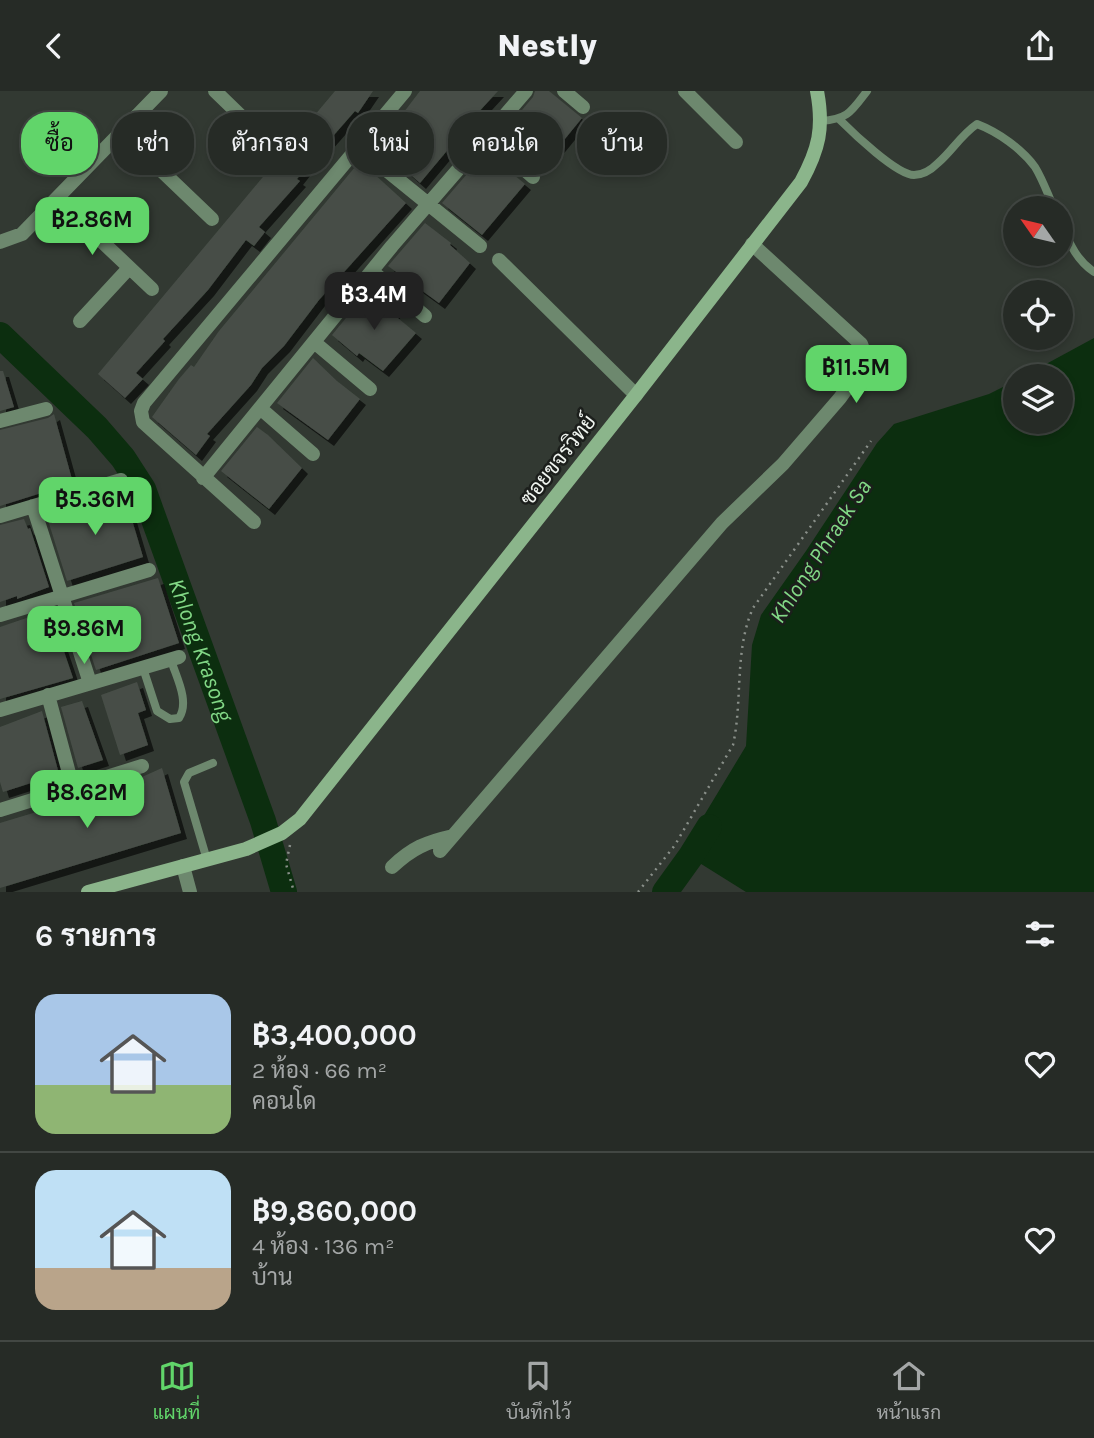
<!DOCTYPE html>
<html lang="th">
<meta charset="utf-8">
<style>
body{margin:0;font-family:Karla,Sarabun,sans-serif;background:#2e332e;color:#f1f3f6;height:100vh;display:flex;flex-direction:column;font-size:26px;white-space:nowrap}
*{box-sizing:border-box;margin:0}
p{font-size:23px;color:#a4a7a7}
.icon{flex:none;width:38px;height:38px;fill:none;stroke:currentColor;stroke-width:2;stroke-linecap:round;stroke-linejoin:round}
.map{position:relative;height:801px;overflow:hidden}
.drawer{display:flex;flex-direction:column;background:#262b26;flex:1}
.drawer>*{flex:none}
.banner{position:absolute;left:21px;top:21px;width:700px;height:63px;display:flex;gap:14px}
.needle{width:46px;rotate:304deg}
.buttons{position:absolute;left:1003px;top:105px;display:grid;gap:14px}
.buttons a{display:grid;place-items:center;width:70px;height:70px;border-radius:50%;background:#262b26;box-shadow:0 4px 10px #0003,0 0 0 2px #424743;font-size:35px}
.price{position:absolute;translate:-50% -60px;padding:0 16px;border-radius:14px;background:#61d56a;color:#111;font-size:23px;line-height:46px;filter:drop-shadow(0 2px 4px #0008)}
.price::after{content:'';position:absolute;left:50%;top:42px;width:21px;height:16px;margin-left:-10px;background:inherit;clip-path:polygon(0 0,100% 0,50% 100%)}
.price.on{background:#222;color:#fff}
ul{padding:0;list-style:none}
li{display:flex;align-items:center;gap:21px;height:175px;padding:0 35px}
li+li{border-top:2px solid #424743}
li span{display:grid;place-items:center;flex:none;width:196px;height:140px;border-radius:21px;color:#555}
li>.icon{margin-inline-start:auto}
span .icon{width:84px;height:84px;fill:#fffc;stroke-width:1}
li b{font-size:30px}
h2{display:flex;justify-content:space-between;align-items:center;height:84px;padding:0 35px;font-size:30px}
.tag{padding:0 24px;border-radius:28px;background:#262b26;box-shadow:0 4px 10px #0003,0 0 0 2px #424743;font-size:24px;line-height:63px}
.tag.on{background:#61d56a;color:#111}
header{display:flex;justify-content:space-between;align-items:center;height:91px;padding:0 35px;background:#262b26;font-size:32px;font-weight:800}
.dock{display:flex;justify-content:space-around;align-items:center;height:98px;border-top:2px solid #424743;background:#262b26;font-size:19px;color:#a4a7a7}
.dock a{display:grid;justify-items:center;gap:4px}
.dock .on{color:#61d56a}
.map>svg:first-child{display:block}
.water{fill:#0c2e0f}
.lines{fill:none;stroke-linecap:round;stroke-linejoin:round}
.river{stroke:#0c2e0f;stroke-width:26}
.building{fill:#474e47;filter:url(#shadow)}
.path{stroke:#8a908a;stroke-width:2.5;stroke-dasharray:2 5;stroke-linecap:butt}
.lane{stroke:#6d886e;stroke-width:8}
.street{stroke:#6d886e;stroke-width:14}
.secondary{stroke:#8bb58b;stroke-width:14}
.labels{text-anchor:middle;stroke-width:5;stroke-linejoin:round;paint-order:stroke}
.street-label{font-size:21px;fill:#f0f5f0;stroke:#1c1f1c}
.water-label{font-size:23px;font-style:italic;fill:#82d886;stroke:#1c1f1c}
</style>
<header><svg class="icon" aria-label="back" viewBox="0 0 24 24"><path d="M15 5l-7 7 7 7"/></svg>Nestly<svg class="icon" aria-label="share" viewBox="0 0 24 24"><path d="M12 15V3M7 8l5-5 5 5M5 13v7h14v-7"/></svg></header>
<div class="map">
<svg width="1094" height="801" viewBox="0 0 1094 801">
<defs>
<filter id="shadow"><feDropShadow dx="6" dy="6" stdDeviation="0" flood-color="#0009"/></filter>
</defs>
<rect width="100%" height="100%" fill="#323932"/>
<path class="water" d="M1094 247V801H746L682 761 746 655 752 554 761 524 806 460 877 352 894 333 989 303 1015 290V331H1060V285H1024Z"/>
<g class="lines">
<g class="river">
<path id="s1" d="M0 244 97 337 123 367 143 398 263 730 284 801"/>
<path d="M665 801 691 765 709 736"/>
</g>
</g>
<path class="building" d="M335 0H373L358 22 355 20 312 69 297 88 300 90 259 136 265 141 254 155 246 149 208 199 163 248 165 250 136 282 143 288 125 307 98 283Z
M420 0H498L474 26 472 24 463 35 466 37 420 92 396 71 394 73 373 56 401 25Z
M535 0H549L582 27 542 76 501 44 533 6Z
M486 61 525 93 482 144 442 112Z
M360 70 406 112 319 209 284 255 262 277 251 294 207 343 210 345 196 364 152 326 179 288 191 274 194 276 219 240Z
M425 132 451 152 450 154 470 172 439 212 388 175Z
M369 199 395 220 393 223 416 242 383 280 359 262 357 265 332 244Z
M313 267 337 290 360 308 328 349 277 312Z
M0 280H3L14 316 0 320Z
M54 323 73 392 0 415V339L48 327Z
M257 336 268 344 302 377 269 418 221 380Z
M124 402 143 466 67 490 47 426Z
M24 428 28 438 30 437 49 496 17 508V505L0 511V434Z
M158 487 179 552 96 579 74 512Z
M50 519 73 587 0 608V536Z
M137 591 146 619 138 622 148 654 120 664 101 604Z
M82 610 103 669 78 677 61 616Z
M42 620 59 683 3 701 0 691V636Z
M162 677 181 742 0 797V732L143 689 142 686Z"/>
<g class="lines">
<path class="path" d="M290 754 286 773 294 801
M638 801 675 754 733 654C743 609 734 560 753 517L871 350"/>
<path class="lane" d="M840 29C853 42 897 84 914 84 923 84 932 78 938 72 952 60 961 44 977 33 998 41 1022 58 1035 76 1043 89 1048 104 1054 117
M821 30C848 28 851 21 867 0
M1060 131C1069 151 1076 169 1094 181
M143 577 157 620 170 628 179 627C190 610 176 586 171 569
M207 769 184 691 189 682 213 672"/>
<path class="street" d="M215 0 274 57
M564 0 583 16
M685 0 736 51
M121 41 212 128
M487 46 533 86
M358 56 480 155
M57 108 152 198
M0 151 22 143 161 0
M499 169 636 304
M372 180 425 225
M80 230 129 177
M314 251 370 298
M260 317 313 363
M0 330 46 318
M203 387 392 155 526 0
M33 415 90 592
M0 425 121 389
M254 431 143 331 141 320 144 312 405 0
M0 524 149 479
M48 604 73 697
M0 619 179 566
M0 719 142 675
M440 760 722 432 783 373 840 307 862 276 865 264 861 253 752 153
M183 775 190 801
M392 776C412 757 426 751 453 745"/>
<path class="secondary" d="M88 801 246 758 282 742 300 728 636 304 801 91C819 58 824 37 817 0"/>
</g>
<g class="labels">
<g class="street-label">
<text transform="translate(558 369) rotate(-52)" y="7">ซอยขจรวิทย์</text>
</g>
<g class="water-label">
<text transform="translate(820 460) rotate(-57)" y="8">Khlong Phraek Sa</text>
<text dy="8" stroke="none"><textPath href="#s1" startOffset="382">Khlong Krasong</textPath></text>
</g>
</g>
</svg>
<div class="buttons">
<a><svg class="needle" viewBox="-14 -14 28 28"><path d="M0-13l5 13h-10z" fill="#e53935"/><path d="M0 13l5-13h-10z" fill="#a4a7a7"/></svg></a>
<a><svg class="icon" aria-label="locate" viewBox="0 0 24 24"><circle cx="12" cy="12" r="6"/><path d="M12 2v4M12 18v4M2 12h4M18 12h4"/></svg></a>
<a><svg class="icon" aria-label="layers" viewBox="0 0 24 24"><path d="M12 4l9 5-9 5-9-5zM3 14l9 5 9-5"/></svg></a>
</div>
<b class="price" style="left:92px;top:166px">฿2.86M</b>
<b class="price on" style="left:374px;top:241px">฿3.4M</b>
<b class="price" style="left:856px;top:314px">฿11.5M</b>
<b class="price" style="left:95px;top:446px">฿5.36M</b>
<b class="price" style="left:84px;top:575px">฿9.86M</b>
<b class="price" style="left:87px;top:739px">฿8.62M</b>
<div class="banner">
<a class="tag on">ซื้อ</a>
<a class="tag">เช่า</a>
<a class="tag">ตัวกรอง</a>
<a class="tag">ใหม่</a>
<a class="tag">คอนโด</a>
<a class="tag">บ้าน</a>
</div>
</div>
<section class="drawer">
<h2>6 รายการ<svg class="icon" aria-label="filters" viewBox="0 0 24 24"><path d="M4 7h16M4 17h16"/><circle cx="9" cy="7" r="2"/><circle cx="15" cy="17" r="2"/></svg></h2>
<ul>
<li><span style="background:linear-gradient(#a9c7e8 65%,#8fb573 0)"><svg class="icon" aria-label="home" viewBox="0 0 24 24"><path d="M3 11l9-7 9 7M6 9v11h12V9"/></svg></span><div><b>฿3,400,000</b><p>2 ห้อง · 66 m²</p><p>คอนโด</p></div><svg class="icon" aria-label="heart" viewBox="0 0 24 24"><path d="M12 20l-8-8c-3-5 5-10 8-4 3-6 11-1 8 4z"/></svg></li>
<li><span style="background:linear-gradient(#bfe0f5 70%,#b9a48a 0)"><svg class="icon" aria-label="home" viewBox="0 0 24 24"><path d="M3 11l9-7 9 7M6 9v11h12V9"/></svg></span><div><b>฿9,860,000</b><p>4 ห้อง · 136 m²</p><p>บ้าน</p></div><svg class="icon" aria-label="heart" viewBox="0 0 24 24"><path d="M12 20l-8-8c-3-5 5-10 8-4 3-6 11-1 8 4z"/></svg></li>
</ul>
</section>
<nav class="dock">
<a class="on"><svg class="icon" aria-label="map" viewBox="0 0 24 24"><path d="M3 6l6-2 6 2 6-2v14l-6 2-6-2-6 2zM9 4v14M15 6v14"/></svg>แผนที่</a>
<a><svg class="icon" aria-label="saved" viewBox="0 0 24 24"><path d="M7 4h10v16l-5-4-5 4z"/></svg>บันทึกไว้</a>
<a><svg class="icon" aria-label="home" viewBox="0 0 24 24"><path d="M3 11l9-7 9 7M6 9v11h12V9"/></svg>หน้าแรก</a>
</nav>
